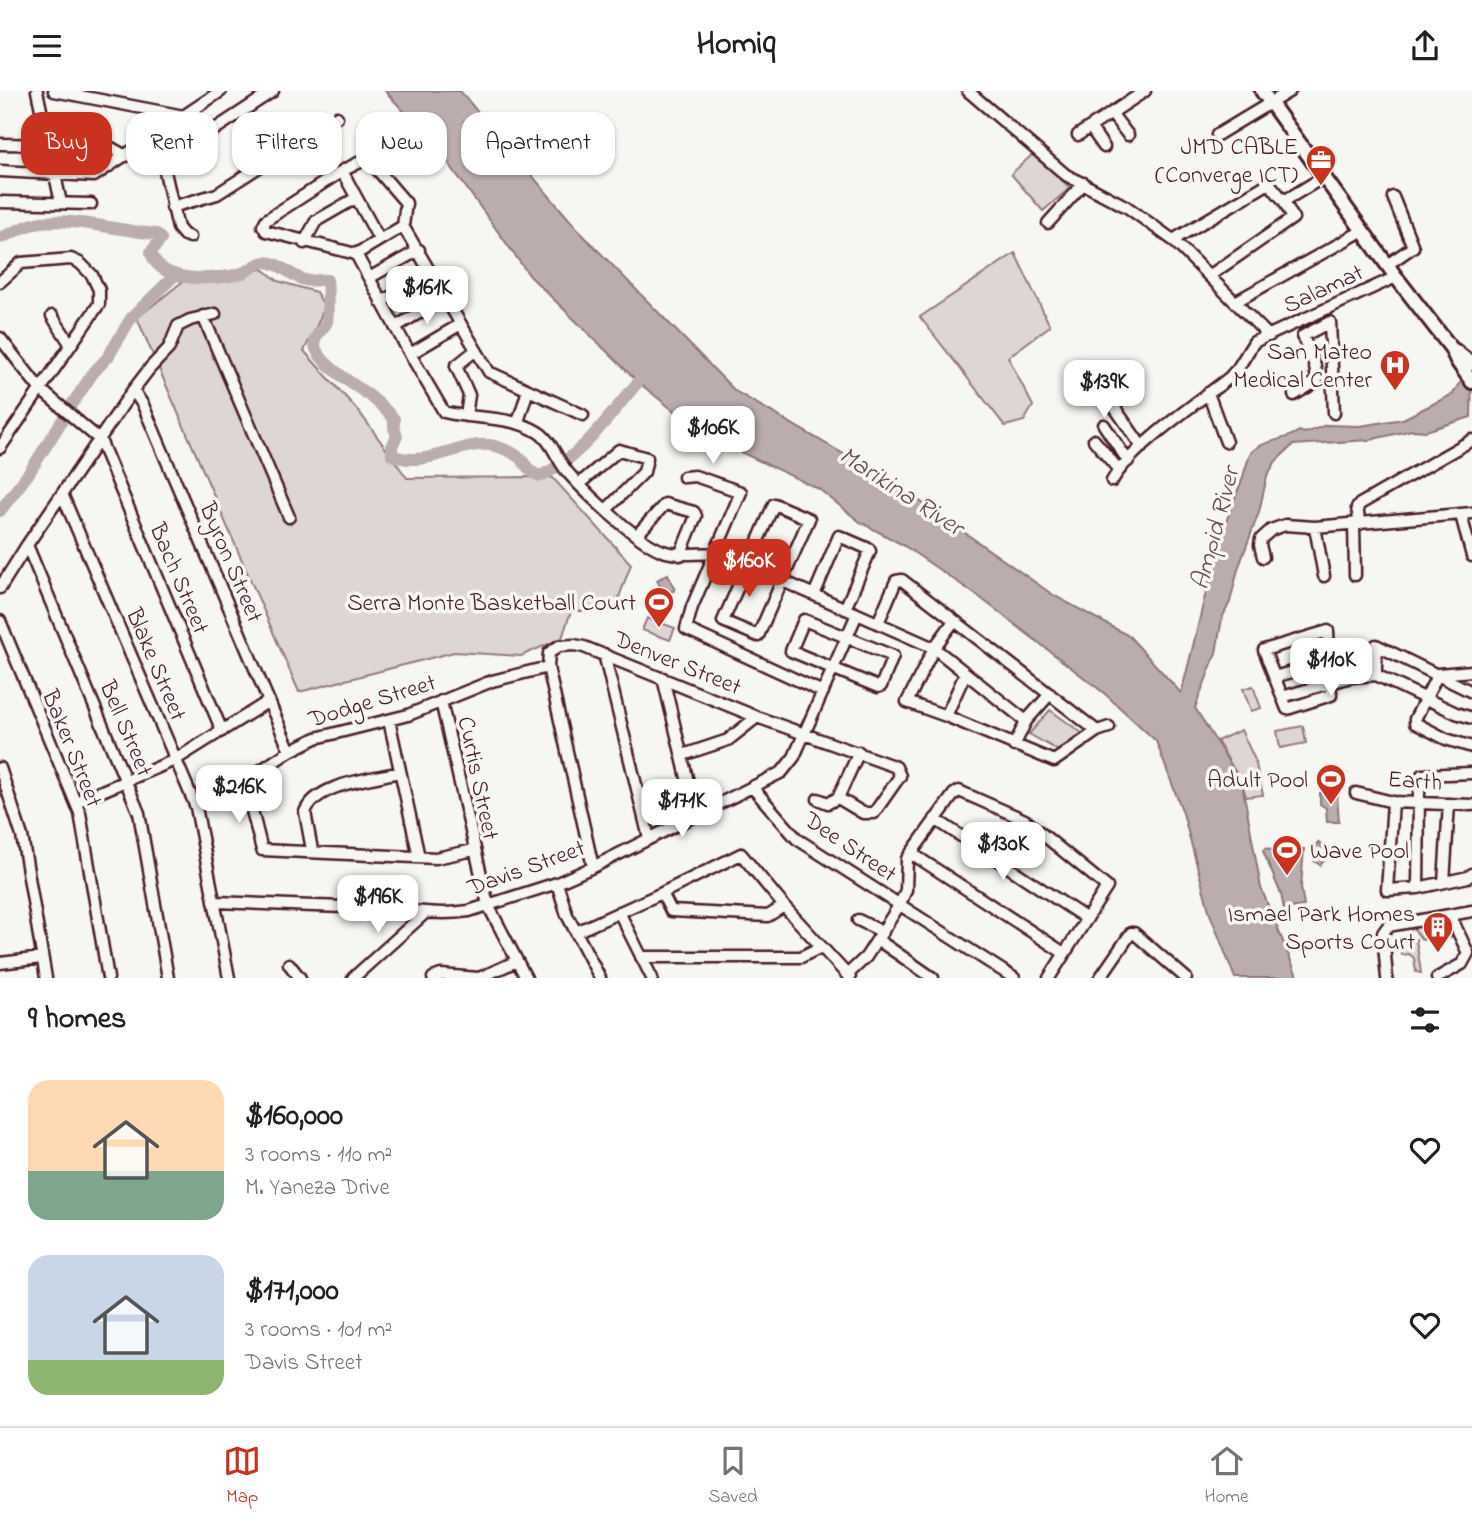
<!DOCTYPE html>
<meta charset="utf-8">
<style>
body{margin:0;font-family:"Indie Flower",sans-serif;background:#f6f6f6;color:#202124;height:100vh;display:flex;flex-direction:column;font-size:26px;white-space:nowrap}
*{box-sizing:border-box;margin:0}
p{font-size:23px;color:#757577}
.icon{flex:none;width:38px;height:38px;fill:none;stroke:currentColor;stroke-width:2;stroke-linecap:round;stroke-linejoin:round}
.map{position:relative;height:887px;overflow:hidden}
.sheet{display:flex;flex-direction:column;background:#fff;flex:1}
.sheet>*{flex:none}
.top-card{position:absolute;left:21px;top:21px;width:700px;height:63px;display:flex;gap:14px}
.price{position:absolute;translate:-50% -60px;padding:0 16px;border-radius:14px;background:#fff;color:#222;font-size:23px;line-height:46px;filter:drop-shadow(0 2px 4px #0008)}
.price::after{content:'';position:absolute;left:50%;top:42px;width:21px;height:16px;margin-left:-10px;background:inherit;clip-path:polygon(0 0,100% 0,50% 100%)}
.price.active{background:#c8321e;color:#fff}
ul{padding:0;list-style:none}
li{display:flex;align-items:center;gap:21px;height:175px;padding:0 28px}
li span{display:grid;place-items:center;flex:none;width:196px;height:140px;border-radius:21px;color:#555}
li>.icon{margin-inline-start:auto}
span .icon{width:84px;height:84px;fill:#fffc;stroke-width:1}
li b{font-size:30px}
h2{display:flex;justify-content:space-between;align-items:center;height:84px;padding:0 28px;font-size:30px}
.tag{padding:0 24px;border-radius:21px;background:#fff;box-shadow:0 2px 5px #0004;font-size:24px;line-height:63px}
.tag.active{background:#c8321e;color:#fff}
header{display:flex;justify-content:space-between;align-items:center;height:91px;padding:0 28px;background:#fff;font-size:32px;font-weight:700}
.dock{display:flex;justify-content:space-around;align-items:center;height:98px;border-top:2px solid #e0e0e0;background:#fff;font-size:19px;color:#757577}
.dock a{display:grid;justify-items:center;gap:4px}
.dock .active{color:#c8321e}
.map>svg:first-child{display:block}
.green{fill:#ddd6d5;stroke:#947a80;stroke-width:2}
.water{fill:#bbadae;stroke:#8e747a;stroke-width:2}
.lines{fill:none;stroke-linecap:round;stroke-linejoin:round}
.river{stroke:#bbadae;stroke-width:12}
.minor-casing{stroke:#4a1f2b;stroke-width:15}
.major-casing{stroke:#4a1f2b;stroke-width:18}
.minor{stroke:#f6f6f2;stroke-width:10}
.major{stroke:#f6f6f2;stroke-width:12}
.labels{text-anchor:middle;stroke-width:7;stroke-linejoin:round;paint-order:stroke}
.poi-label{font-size:24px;fill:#4a1f2b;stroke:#f6f6f2;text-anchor:end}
.street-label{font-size:24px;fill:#4a1f2b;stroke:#f6f6f2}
.water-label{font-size:26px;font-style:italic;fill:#6c4a52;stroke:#f6f6f2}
</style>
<header><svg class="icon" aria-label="menu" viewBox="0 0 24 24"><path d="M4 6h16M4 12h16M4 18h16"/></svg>Homiq<svg class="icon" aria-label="share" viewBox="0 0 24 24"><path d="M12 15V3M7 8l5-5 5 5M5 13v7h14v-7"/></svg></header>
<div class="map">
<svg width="1472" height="887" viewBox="0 0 1472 887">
<rect width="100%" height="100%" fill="#f6f6f2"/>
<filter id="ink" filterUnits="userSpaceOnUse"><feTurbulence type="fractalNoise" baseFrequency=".0143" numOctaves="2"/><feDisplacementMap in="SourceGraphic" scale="14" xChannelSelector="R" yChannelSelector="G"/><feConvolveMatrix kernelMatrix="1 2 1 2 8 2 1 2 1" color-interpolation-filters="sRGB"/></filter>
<g filter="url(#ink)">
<path class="green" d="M1034 62 1070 97 1043 120 1011 83Z
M1015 162 1050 235 1008 266 1033 315 1024 330 1005 335 920 226Z
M263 178 278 190 316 201 324 214C321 231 311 244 304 260L360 322 407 387 552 386 631 473 614 520H571L562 547 521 565 454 561 299 601 137 227 187 187 196 183Z
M647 527 675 537 670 549 642 539Z
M1253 595 1261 617 1251 620 1243 598Z
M1050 619 1082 642 1061 661 1029 643Z
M1303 635 1306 652 1280 657 1277 640Z
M1241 639 1255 669 1263 704 1246 706 1242 692 1217 650Z
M1445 827 1457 844 1445 848 1441 841 1422 849 1414 838 1421 831Z
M1405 847 1416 848 1421 882 1416 881 1414 867 1409 863 1402 864 1399 856Z"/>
<path class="water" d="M385 0H460L580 141 735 300 897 394 1053 504 1129 545 1181 602C1200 533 1212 460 1240 394 1243 387 1248 368 1250 363 1260 349 1286 350 1299 340L1305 342 1326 334 1360 335 1403 328 1453 303 1458 294 1472 280 1471 326 1426 340 1412 339 1369 349 1293 354 1276 370 1267 385 1259 421 1238 478 1230 511 1222 527 1216 562 1195 617 1242 692 1261 797 1298 887H1235L1210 823 1183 722 1156 650 1104 602 978 505 903 454 860 431 819 398 704 344 638 291 530 185 436 55Z
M668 483 675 499 664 504 657 489Z
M1320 702H1337L1339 731H1327L1326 717 1320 713Z
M1318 751 1324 757 1325 769 1320 774 1314 770 1313 759Z
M1266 757C1282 764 1290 755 1304 758L1301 796 1304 815 1284 818 1281 803 1263 760Z"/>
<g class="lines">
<path class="river" d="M0 147C13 142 28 133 41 131 74 127 122 140 156 143L161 148 151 161C158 193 218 190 242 182 251 179 257 171 266 171 282 172 291 186 305 189 312 191 320 188 327 189 328 193 328 226 327 231 324 238 317 241 315 249 310 268 357 295 370 305 379 312 386 319 394 328V337L397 345 392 355V364C427 379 465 347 495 355 502 357 514 362 520 367 527 375 529 381 540 385 586 365 614 316 648 280
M71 315 93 282 108 266 131 227 174 185
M0 420 29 382 65 325"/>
<g class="minor-casing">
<path id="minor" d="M37 0 61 112
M54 0 184 25
M968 0 1066 84 1127 116 1173 149 1269 245
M1111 22 1128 44
M1090 36 1104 56
M1078 44 1145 0
M1217 44 1290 0
M0 53 108 55 126 65
M142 56 163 72 178 137 184 144 190 146
M177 63 273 0
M0 80 94 85 221 0
M342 80 379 148
M1284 110 1322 87
M0 111 91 113
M172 116 217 103 337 26
M1048 132 1084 92
M403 135 489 281 583 324
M1173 149 1269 92 1284 110 1293 127 1209 185
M304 152 316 130 356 107
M356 163 410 263 444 321C475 329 510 324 538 341 552 349 558 372 570 384 588 404 640 454 666 461 685 466 705 460 724 464L934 557 1026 630
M356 163 266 140 263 135 266 129 342 80 366 68 369 69 406 112 403 135
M356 163 403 135
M1387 174 1413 156 1393 106
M369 187 419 159
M0 191 21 172 71 168 80 172 92 184 99 199V213L0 357
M381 211 432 182
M1235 211 1362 140
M52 225 71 254
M203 225 289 426
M395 236 445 207
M0 247 40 298 100 349 222 640
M410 263 461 233
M1092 284 1142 356
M133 299 143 314 290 660
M1208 302 1226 351
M1294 304 1317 290 1315 275 1303 245 1330 231 1334 322
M466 325 469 304 456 275 476 259
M518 331 528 299
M1104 334 1128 370
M1094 349 1118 378
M684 386 695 385 741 401 692 516 686 538 823 601
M1112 390C1130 357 1198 311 1229 287L1238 277 1254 251 1396 186
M579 393 619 359 647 367 644 381 607 418
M62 403 196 716 229 887
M774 413 809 428 758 545 723 530Z
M1461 424 1472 465
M1354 433 1355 484
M1360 433 1357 417 1360 413 1472 349
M1315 436 1324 485
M637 444 665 413 694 421 696 425 680 464
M27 454 139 722 168 887
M1263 466 1260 454 1261 448 1271 439 1285 434 1315 436 1472 422
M0 497 27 454 133 299 150 277 169 257 178 235 190 229 215 223
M814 504 839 445 869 458 870 460 845 518
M804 529 893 565 881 595 878 596 791 560Z
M0 530 80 722 108 887
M954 530 934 557 907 611 946 625 1054 670 1097 640 1109 636
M878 532 896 490 902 489 1097 640
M1328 540 1331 604 1287 618 1264 559Z
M604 563 649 747
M1438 583 1415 628V632L1446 648 1472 656
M1438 583 1472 580
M1376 584V554L1472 601
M1376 584 1456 622 1472 627
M1274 586 1330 570
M663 587 696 724
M1282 606 1351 586 1376 584
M441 610 488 814 526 887
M946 625 965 583
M389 629 419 766
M1014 655 1026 630 1050 603
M683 664 728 649 757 626
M0 677 22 745 46 887
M753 697 797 748 1014 887
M1356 702 1393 711 1472 714
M818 708 828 712 838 707 859 661
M76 711 175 669 269 610
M1393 711 1387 799 1418 797 1468 786 1472 783
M935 728 1087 828
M312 759 305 721C317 692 372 688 400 681
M474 759 436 767 262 759 246 696 252 685 290 660 316 647 408 624 492 590 548 576
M911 762 1064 862
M593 776 548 576 549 562 559 555 574 554 584 556 757 626 896 676 900 685 874 722H863L838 707
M1444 791 1449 713
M557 792 567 824 600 887
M1418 797 1419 702 1422 684 1472 682
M662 802 671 820 768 825 784 815
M214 811C271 813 327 816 383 817 415 819 435 825 469 820L557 792 593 776 782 681 794 666 857 523
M619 821 652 887
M858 829 883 841
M576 841 662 802 741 763 784 815 850 887
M878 849 933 887
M641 866H801L821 856
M0 872 42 867
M289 873 300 887
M847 884 866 866 900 813 906 799 907 768 954 703 959 700 1025 729 1107 796 1049 887
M353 887 424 823
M433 887 441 884 479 887 517 870
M1100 887 1131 842H1134L1186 887
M1387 887 1383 842 1388 835 1472 820
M1437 887 1462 873 1468 862 1450 824"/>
</g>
<g class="major-casing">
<path id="major" d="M1262 0 1396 186 1451 257 1457 270 1472 291
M1454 259 1472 273"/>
</g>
<use href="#minor" class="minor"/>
<use href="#major" class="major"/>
</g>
</g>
<defs>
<g id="office-pin" transform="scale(1.575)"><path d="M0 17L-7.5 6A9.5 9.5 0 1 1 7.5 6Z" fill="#c8321e" stroke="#f6f6f2"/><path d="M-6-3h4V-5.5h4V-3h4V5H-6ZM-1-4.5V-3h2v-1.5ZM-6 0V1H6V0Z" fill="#fff"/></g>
<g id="hospital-pin" transform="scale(1.575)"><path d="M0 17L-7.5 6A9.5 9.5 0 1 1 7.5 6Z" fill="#c8321e" stroke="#f6f6f2"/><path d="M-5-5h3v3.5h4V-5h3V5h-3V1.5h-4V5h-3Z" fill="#fff"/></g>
<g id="stadium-pin" transform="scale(1.575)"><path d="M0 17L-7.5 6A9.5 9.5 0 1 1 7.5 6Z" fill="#c8321e" stroke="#f6f6f2"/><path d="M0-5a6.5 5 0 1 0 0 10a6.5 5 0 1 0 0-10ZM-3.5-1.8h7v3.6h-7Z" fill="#fff"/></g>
<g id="building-pin" transform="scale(1.575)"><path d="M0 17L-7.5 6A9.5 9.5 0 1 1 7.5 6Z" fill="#c8321e" stroke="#f6f6f2"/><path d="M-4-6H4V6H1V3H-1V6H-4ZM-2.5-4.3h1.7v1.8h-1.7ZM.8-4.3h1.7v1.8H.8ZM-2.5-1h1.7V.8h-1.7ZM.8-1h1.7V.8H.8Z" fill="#fff"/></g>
</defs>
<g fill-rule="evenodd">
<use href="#office-pin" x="1321" y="69"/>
<use href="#hospital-pin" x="1395" y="274"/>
<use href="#stadium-pin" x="659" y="511"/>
<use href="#stadium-pin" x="1331" y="688"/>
<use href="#stadium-pin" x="1287" y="759"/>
<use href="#building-pin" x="1438" y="836"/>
</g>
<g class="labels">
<g class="poi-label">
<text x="1298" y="63">JMD CABLE<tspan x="1298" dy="28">(Converge ICT)</tspan></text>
<text x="1372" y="268">San Mateo<tspan x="1372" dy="28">Medical Center</tspan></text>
<text x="636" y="519">Serra Monte Basketball Court</text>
<text x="1308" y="696">Adult Pool</text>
<text x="1310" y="767" text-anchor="start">Wave Pool</text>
<text x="1415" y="830">Ismael Park Homes<tspan x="1415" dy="28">Sports Court</tspan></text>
</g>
<g class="street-label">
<text transform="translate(1323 197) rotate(-25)" y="8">Salamat</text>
<text transform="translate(232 471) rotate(67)" y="8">Byron Street</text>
<text transform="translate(180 487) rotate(67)" y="8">Bach Street</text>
<text transform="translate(678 571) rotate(22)" y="8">Denver Street</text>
<text transform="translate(157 573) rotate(67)" y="8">Blake Street</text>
<text transform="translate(372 609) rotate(-17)" y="8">Dodge Street</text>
<text transform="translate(127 637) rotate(67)" y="8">Bell Street</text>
<text transform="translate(73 657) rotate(68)" y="8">Baker Street</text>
<text transform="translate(479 687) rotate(78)" y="8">Curtis Street</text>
<text transform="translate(1415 689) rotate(4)" y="8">Earth</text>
<text transform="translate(851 755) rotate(34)" y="8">Dee Street</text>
<text transform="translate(526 776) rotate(-20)" y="8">Davis Street</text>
</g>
<g class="water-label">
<text transform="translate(902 399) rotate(33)" y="9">Marikina River</text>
<text transform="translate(1214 437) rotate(-75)" y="9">Ampid River</text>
</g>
</g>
</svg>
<b class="price" style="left:427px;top:235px">$161K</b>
<b class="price" style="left:1104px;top:329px">$139K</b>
<b class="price" style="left:713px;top:375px">$106K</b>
<b class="price active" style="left:749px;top:508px">$160K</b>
<b class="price" style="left:1331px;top:607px">$110K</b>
<b class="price" style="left:239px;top:734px">$216K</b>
<b class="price" style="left:682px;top:748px">$171K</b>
<b class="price" style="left:1003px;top:791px">$130K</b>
<b class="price" style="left:378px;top:844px">$196K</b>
<div class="top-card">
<a class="tag active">Buy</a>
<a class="tag">Rent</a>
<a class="tag">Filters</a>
<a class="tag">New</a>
<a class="tag">Apartment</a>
</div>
</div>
<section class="sheet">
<h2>9 homes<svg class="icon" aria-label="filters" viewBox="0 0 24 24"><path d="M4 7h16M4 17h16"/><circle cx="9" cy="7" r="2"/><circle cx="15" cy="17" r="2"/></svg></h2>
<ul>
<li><span style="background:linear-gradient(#ffd9b3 65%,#7fa58c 0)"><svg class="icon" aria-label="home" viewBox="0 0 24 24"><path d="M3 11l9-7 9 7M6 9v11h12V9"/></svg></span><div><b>$160,000</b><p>3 rooms · 110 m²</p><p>M. Yaneza Drive</p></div><svg class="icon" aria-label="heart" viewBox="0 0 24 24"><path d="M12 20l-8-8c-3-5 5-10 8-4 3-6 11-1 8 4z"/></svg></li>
<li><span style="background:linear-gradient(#c9d6e8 75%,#8fb573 0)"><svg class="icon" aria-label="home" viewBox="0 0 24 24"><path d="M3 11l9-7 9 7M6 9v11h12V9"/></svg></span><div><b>$171,000</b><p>3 rooms · 101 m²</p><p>Davis Street</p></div><svg class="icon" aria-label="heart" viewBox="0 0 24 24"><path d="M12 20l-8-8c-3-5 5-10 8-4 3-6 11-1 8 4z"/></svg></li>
</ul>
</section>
<nav class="dock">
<a class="active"><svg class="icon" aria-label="map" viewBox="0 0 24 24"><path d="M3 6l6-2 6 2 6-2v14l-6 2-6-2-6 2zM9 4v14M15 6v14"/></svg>Map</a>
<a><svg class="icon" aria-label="saved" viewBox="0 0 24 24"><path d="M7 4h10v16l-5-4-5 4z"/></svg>Saved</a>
<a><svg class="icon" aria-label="home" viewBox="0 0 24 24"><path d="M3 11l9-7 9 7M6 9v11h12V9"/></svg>Home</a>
</nav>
